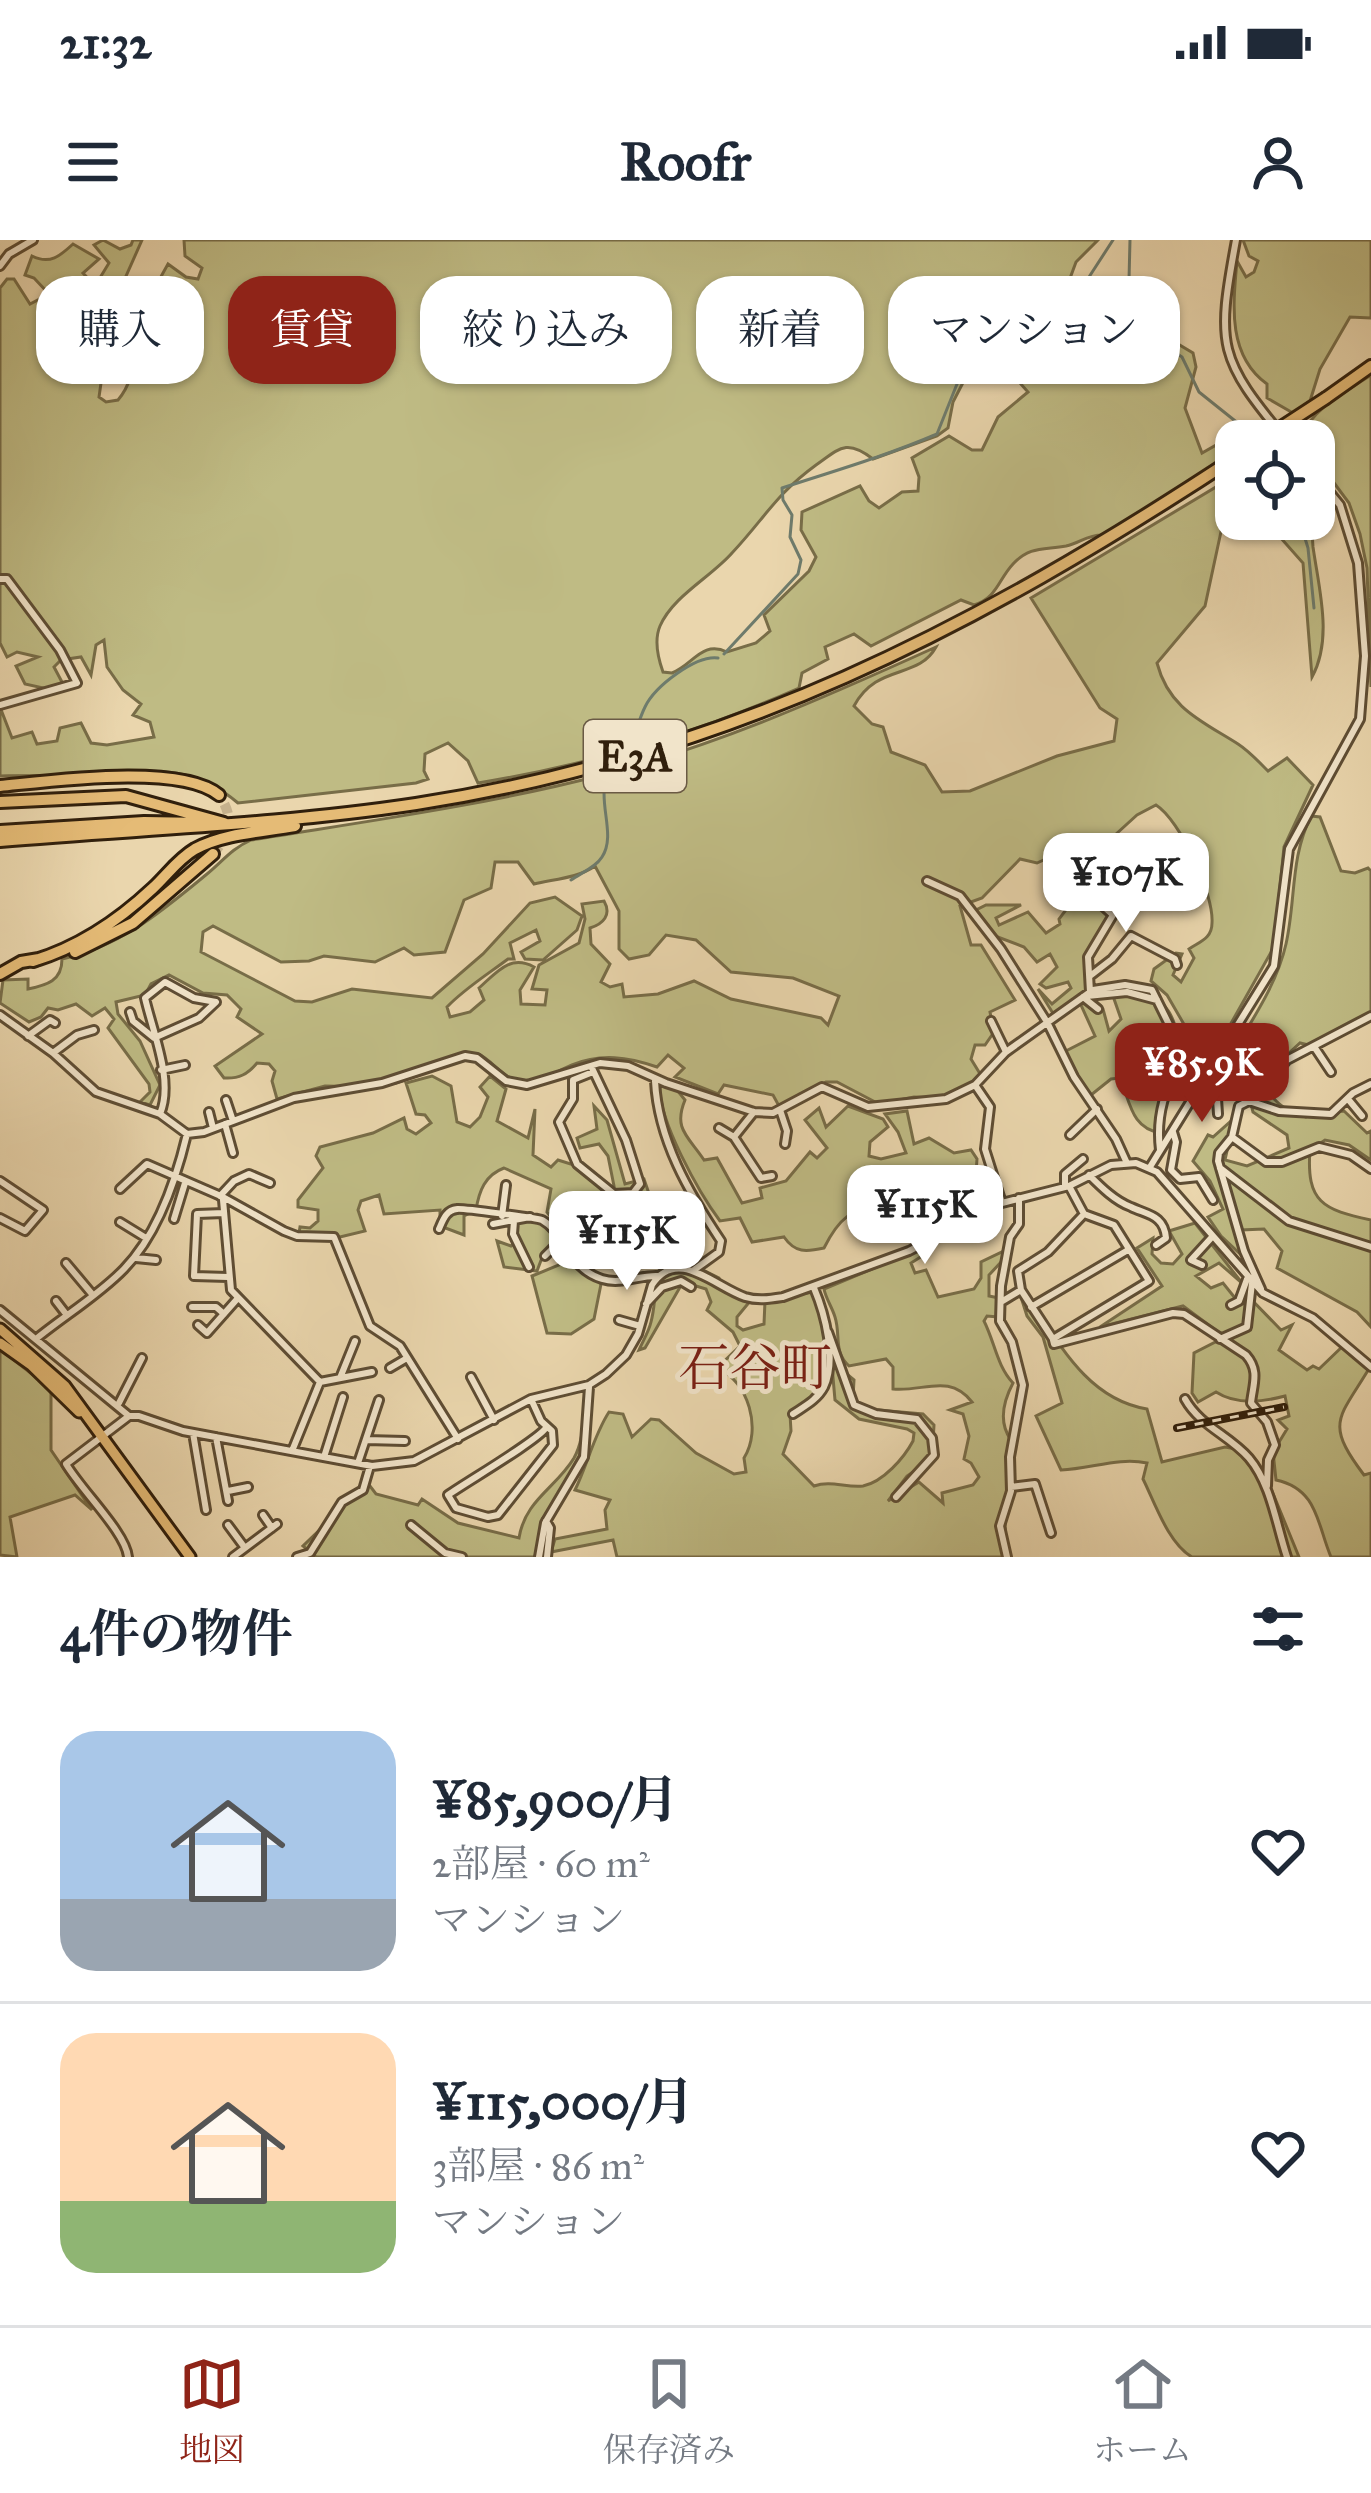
<!DOCTYPE html>
<html lang="ja">
<meta charset="utf-8">
<style>
body{margin:0;font-family:"IM FELL Great Primer","Noto Serif JP",serif;background:#f6f6f7;color:#1f2937;height:100vh;display:flex;flex-direction:column;font-size:45px;white-space:nowrap}
*{box-sizing:border-box;margin:0}
p{font-size:39px;color:#747a83}
.icon{flex:none;width:66px;height:66px;fill:none;stroke:currentColor;stroke-width:2;stroke-linecap:round;stroke-linejoin:round}
.map{position:relative;height:1317px;overflow:hidden}
.details{display:flex;flex-direction:column;background:#fff;flex:1}
.details>*{flex:none}
.hud{position:absolute;left:36px;top:36px;width:1299px;height:108px;display:flex;gap:24px}
.fabs{position:absolute;left:1215px;top:180px;display:grid;gap:24px}
.fabs a{display:grid;place-items:center;width:120px;height:120px;border-radius:24px;background:#fff;box-shadow:0 3px 9px #0004;font-size:60px}
.price{position:absolute;translate:-50% -102px;padding:0 27px;border-radius:24px;background:#fff;color:#222;font-size:39px;line-height:78px;filter:drop-shadow(0 3px 6px #0008)}
.price::after{content:'';position:absolute;left:50%;top:72px;width:36px;height:27px;margin-left:-18px;background:inherit;clip-path:polygon(0 0,100% 0,50% 100%)}
.price.current{background:#8f2418;color:#fff}
ul{padding:0;list-style:none}
li{display:flex;align-items:center;gap:36px;height:300px;padding:0 60px}
li+li{border-top:3px solid #e0e1e3}
li span{display:grid;place-items:center;flex:none;width:336px;height:240px;border-radius:36px;color:#555}
li>.icon{margin-inline-start:auto}
span .icon{width:144px;height:144px;fill:#fffc;stroke-width:1}
li b{font-size:51px}
h2{display:flex;justify-content:space-between;align-items:center;height:144px;padding:0 60px;font-size:51px}
.pill{padding:0 42px;border-radius:36px;background:#fff;box-shadow:0 3px 9px #0004;font-size:42px;line-height:108px}
.pill.current{background:#8f2418;color:#fff}
.status{display:flex;justify-content:space-between;align-items:center;height:84px;padding:0 60px;background:#fff;direction:ltr}
.status svg{height:33px;fill:currentColor}
header{display:flex;justify-content:space-between;align-items:center;height:156px;padding:0 60px;background:#fff;font-size:54px;font-weight:800}
.tabs{display:flex;justify-content:space-around;align-items:center;height:168px;border-top:3px solid #e0e1e3;background:#fff;font-size:33px;color:#747a83}
.tabs a{display:grid;justify-items:center;gap:6px}
.tabs .current{color:#8f2418}
.map>svg:first-child{display:block}
.green{fill:#bfbb84;stroke:#786d48;stroke-width:3;fill-rule:evenodd}
.lines{fill:none;stroke-linecap:round;stroke-linejoin:round}
.stream{stroke:#6e7b6c;stroke-width:3}
.highway-tunnel{stroke:#c5b18d;stroke-width:10;stroke-dasharray:10 5;stroke-linecap:butt}
.minor-casing{stroke:#5e4d34;stroke-width:12}
.major-casing{stroke:#301f0c;stroke-width:15}
.highway-casing{stroke:#301f0c;stroke-width:16}
.minor{stroke:#f1e4ca;stroke-width:6}
.major{stroke:#e5bb76;stroke-width:9}
.highway{stroke:#e5bb76;stroke-width:10}
.rail-casing{stroke:#301f0c;stroke-width:8}
.rail{stroke:#f1e4ca;stroke-width:3;stroke-dasharray:9;stroke-linecap:butt}
.highway-bridge-casing{stroke:#301f0c;stroke-width:16;stroke-linecap:butt}
.highway-bridge{stroke:#e5bb76;stroke-width:10}
.labels{text-anchor:middle;stroke-width:10;stroke-linejoin:round;paint-order:stroke}
.shield{fill:#f1e4ca;stroke:#6a5a45;stroke-width:3}
.shield-label{font-size:42px;font-weight:bold;fill:#301f0c}
.quarter-label{font-size:51px;fill:#7a1f14;stroke:#f1e4ca}
</style>
<div class="status"><b>21:32</b><svg viewBox="0 0 49 12"><path d="M0 12V9h3v3zM5 12V6h3v6zM10 12V3h3v9zM15 12V0h3v12zM26 1h20v11H26zM47 4h2v5h-2z"/></svg></div>
<header><svg class="icon" aria-label="menu" viewBox="0 0 24 24"><path d="M4 6h16M4 12h16M4 18h16"/></svg>Roofr<svg class="icon" aria-label="person" viewBox="0 0 24 24"><circle cx="12" cy="8" r="4"/><path d="M4 21q1-7 8-7t8 7"/></svg></header>
<div class="map">
<svg width="1371" height="1317" viewBox="0 0 1371 1317">
<rect width="100%" height="100%" fill="#ead6ad"/>
<filter id="stains"><feTurbulence type="fractalNoise" baseFrequency=".00167" numOctaves="4"/><feColorMatrix values="0 0 0 0 .2 0 0 0 0 .09 0 0 0 0 .02 0 0 0 .5 -.17"/></filter>
<radialGradient id="worn" r=".72"><stop offset=".6" stop-color="#630" stop-opacity="0"/><stop offset="1" stop-color="#630" stop-opacity=".3"/></radialGradient>
<path class="green" d="M103 0 120 9 131 5 133 0H142L111 70 116 92 114 106 102 136 99 157 106 162 118 160C135 140 132 120 137 96 143 70 155 47 168 24L186 37 198 39 202 28 185 16 184 0H1098L1076 22 1069 41 1018 81 1007 97 970 129 953 162 948 188 937 196 873 219C846 198 839 209 816 225 775 255 765 278 732 313 711 337 673 356 660 386 654 400 658 418 663 432L672 433C693 425 702 400 727 412L756 403 770 391 764 375 809 331 816 317 801 290 802 272 860 246 869 261 879 268 902 252 918 251 919 237 912 218 949 196 972 210H982L998 177 1028 152 998 118 1010 105 1043 135 1059 115 1082 120 1106 135C1133 121 1133 107 1151 88L1193 113 1196 127 1185 168 1202 213 1239 192 1254 201H1236V215L1102 295C1087 295 1080 303 1066 306 1043 310 1030 306 1013 324 998 340 997 358 974 365L961 360 871 406 854 394 825 407 828 419 802 433 799 448C697 493 588 525 478 543L468 521 448 503 425 514 424 531 428 539 416 543 238 563C188 520 146 532 85 535 57 536 29 535 0 536V467L12 498 32 492 37 504 57 501 60 488 81 483 91 503 107 505 154 497 150 482 133 475 141 464 123 450 107 427 104 400 96 405 91 435 81 417 61 420 54 427 63 444 52 450 25 444 16 426 38 417 17 412 7 417 0 403V48L7 39H14L30 64 49 54 34 38 25 35 32 16C50 25 60 16 73 4L99 19 83 33 95 46 109 23 94 5Z
M1243 0H1371V78L1350 77 1320 129 1310 161 1293 173 1267 158V144C1227 115 1233 65 1237 21L1246 37 1254 32 1258 21 1249 16Z
M1371 135V447L1367 328 1360 294 1349 263 1314 216V201L1300 198C1313 168 1344 153 1371 135Z
M1236 235V263L1222 287 1205 366 1157 423C1169 469 1202 481 1238 504 1249 511 1259 522 1268 531L1287 518 1313 545 1284 607 1274 707 1225 794 1211 808 1213 793 1202 789 1189 793 1167 755 1151 741 1154 729 1176 713 1182 714 1173 735 1181 742 1194 718 1189 709C1199 702 1212 699 1212 683 1214 654 1180 580 1156 565L1137 575 1104 605 1105 619 1095 647 1112 675 1091 718 1087 753 1054 775 1038 749 1052 764 1071 748 1068 742 1046 748 1040 744 1057 727 1050 714 1037 722 1024 707 995 696 976 670 986 665H1021L996 678 999 685 1028 672 1046 693 1060 684 1059 679 1071 663 1076 665 1087 654 1080 645H1066L1054 625 1046 619 1037 623 1020 619 982 658 960 666 971 705H981L1015 760 990 772 994 792 985 805H975L971 819 982 837 944 858 914 857 879 864 837 842H826L787 868 779 866 773 855 724 845 718 854 675 837 684 828 668 815 657 827C628 817 601 813 572 825 554 832 538 846 517 841 502 837 492 820 478 814L396 843 369 847 325 846 277 859 272 841 275 831 269 824 257 823C248 834 239 839 224 838L215 826 262 794 237 777 241 769 227 755 203 753 169 735 151 744 145 755 116 762 118 774 140 801 160 845 150 865 140 862 150 852 149 844 108 788 114 779 105 768 92 776 76 764 58 770 48 768 41 777 29 782 0 763 3 740 28 739V749C47 745 62 741 62 719 120 707 162 671 207 634 223 621 231 609 251 600 368 581 487 565 602 535 718 505 828 456 936 407 918 440 877 423 854 466L872 484 883 487 891 512 925 525 942 552 970 551 1057 516 1114 501 1117 479 1100 468 1031 358ZM495 622H518L534 644C555 639 578 638 595 626L619 671V709L629 719 649 715 666 695 696 700 731 732 793 738 839 756 828 785 821 778 731 759 694 741 658 754 624 757 622 744 610 747 601 742 610 724 591 704 590 688C603 684 612 675 604 661L582 664 585 679 579 703 539 725 532 749 547 750 545 765 521 764 520 750 534 727C510 714 497 732 479 748L484 760 470 772 450 777 447 767C464 749 488 734 508 719H514L510 703 536 690 540 701 521 712 525 719 543 720 577 690 582 676 555 657 530 663 483 714 432 758 352 749 312 762 295 761 201 712 203 692 213 686 281 722 309 721 324 716 375 722 404 708 414 715 445 712 464 660 491 648Z
M1264 279H1311C1313 289 1312 297 1313 307 1319 349 1333 399 1312 437L1303 323Z
M1311 576 1320 577 1341 631 1355 633 1368 628 1371 631V778L1317 807 1300 803 1276 825 1259 804 1247 805 1237 815 1232 814C1252 780 1277 744 1286 704 1296 660 1290 618 1311 576Z
M1144 753C1168 760 1174 779 1180 802 1159 817 1153 822 1157 848L1165 843 1167 859 1161 893C1131 889 1130 861 1120 838L1111 839 1086 859 1070 834 1064 812 1095 796 1081 765 1093 758 1103 769 1109 791 1121 779 1113 756Z
M432 836 451 846 457 882 470 887 480 877 488 857 480 847 490 836 506 849 497 881 528 898 535 869 533 915 551 927 558 920 590 930 609 949 614 946 608 916 599 904 580 908 577 898 597 889 594 866 607 880 625 944 644 939 656 974 650 983 582 1017 547 972 551 949 504 928C485 935 479 951 476 970L464 976V995L440 986V970L384 974 379 955 361 961 358 970 365 991 340 997 299 993 300 987 310 988 318 981V970L298 967V960L323 928 316 916 320 907 373 893 404 878 407 889 416 894 431 883 425 875 416 874 406 843Z
M660 845 677 850 685 860C673 889 688 896 704 920L717 918 742 963 762 958 760 948 786 941 810 912 817 918 827 908 805 880 819 868 826 887 848 866 883 879 888 887 870 902 869 916 881 919 906 913 898 892 885 874 907 871 914 904 929 898 954 913 971 910 977 919 976 933 993 963 973 973 956 958 919 973 901 972 891 989 885 971C853 962 837 982 824 1008 806 1012 795 1013 784 997L752 1002 740 978 720 981C700 954 657 879 660 845Z
M1267 849C1276 865 1289 873 1306 877L1314 873 1344 871 1367 893 1371 891V920L1349 905 1325 900 1310 910C1306 962 1323 970 1371 980V1087L1357 1072 1277 1028 1282 1011 1264 989 1241 990 1252 1025 1221 996 1208 977 1223 969 1210 941 1193 921 1208 895 1213 897 1230 882 1233 884 1225 920 1247 926 1289 908 1287 895 1253 872 1251 864Z
M516 978 551 985 570 1014 601 1044 594 1079 571 1094 547 1093 532 1036 559 1025 561 1018 556 1012 543 1015 537 1031 504 1027 497 1001 511 1006 517 1002 511 983Z
M1195 983 1242 1043 1219 1023 1196 1036 1211 1048 1223 1043 1239 1063 1246 1054 1281 1090 1292 1085 1279 1110 1307 1130 1313 1126 1319 1129 1344 1105 1370 1127C1339 1179 1324 1182 1364 1235L1371 1233V1317H1331C1317 1284 1318 1249 1276 1240L1273 1212 1287 1189 1278 1180 1289 1176 1285 1156C1263 1162 1236 1165 1216 1152L1198 1162 1192 1153 1194 1113 1225 1097 1183 1066 1100 1087 1162 1046 1137 1008 1153 998 1152 1014 1161 1023 1173 1024 1182 1014 1169 991Z
M920 1009 922 1016 911 1023 915 1033 926 1030 938 1057 974 1049 981 1038V1022L1004 1011 1002 1021 989 1035V1056L999 1058V1077L987 1076 984 1081C995 1103 997 1126 1013 1143 1004 1160 998 1182 1011 1200L1008 1210 1011 1238 1005 1280 1006 1317H617L613 1300 551 1312 555 1299 607 1289 605 1270 610 1260 575 1250C588 1223 594 1195 609 1172L623 1174 632 1197 651 1179 659 1180 696 1213 734 1234 746 1232 744 1218C762 1190 749 1141 717 1128L740 1106 733 1092 707 1070 711 1062 706 1049 683 1042 645 1108 639 1110C643 1101 649 1091 651 1082 659 1051 647 1044 682 1026L697 1027 719 1038 721 1046 751 1060 737 1077V1086L743 1090 764 1084 765 1061 813 1052C832 1101 839 1144 790 1174L791 1191 783 1214 814 1246C831 1240 846 1248 863 1246 883 1242 904 1218 913 1201L914 1193 907 1189 859 1179 835 1160 830 1104 842 1130 854 1140 853 1158 866 1169 923 1174 934 1185 932 1219 907 1236 888 1261 919 1242 943 1263 942 1253 973 1245 979 1237 971 1223 964 1219 969 1196 963 1174 950 1170 972 1162C949 1133 924 1152 893 1149V1127L886 1119 849 1126C833 1111 841 1096 835 1077 832 1067 826 1059 824 1049Z
M1020 1054H1026C1058 1101 1086 1159 1147 1169L1162 1222 1225 1207 1247 1211 1265 1234 1299 1317H1192C1168 1303 1155 1263 1143 1239L1147 1223C1118 1217 1091 1229 1061 1230L1036 1176 1062 1163 1043 1097 1027 1076Z
M0 1109 51 1149V1210L92 1270 75 1255 10 1277 17 1317 0 1315Z
M586 1160V1203L544 1282 537 1317H316L303 1306 362 1249 370 1246 376 1254 418 1265 422 1259 458 1283 519 1298C525 1260 556 1248 574 1218 584 1200 583 1179 586 1160Z"/>
<g class="lines">
<path class="stream" d="M1130 0 1129 40 1145 93 1182 117 1199 152 1259 200
M1299 279 1308 308 1314 368
M724 414 798 334 801 320 790 297 792 275 783 260 782 248C834 231 886 216 937 194L959 139 969 126 1018 85 1089 37 1113 0
M625 513C636 498 637 483 645 467 655 446 696 415 718 418
M571 640C581 633 596 627 602 617 619 591 590 553 614 524"/>
<path class="highway-tunnel" d="M213 614C230 594 235 578 219 555"/>
<g class="minor-casing">
<path id="minor" d="M1236 0C1216 107 1218 118 1287 201
M0 26 9 14 33 0
M0 339H7L60 410 77 443 0 465
M927 641 960 656 1001 709 1047 782 1074 837 1116 899 1126 921
M1090 736 1112 719 1131 696 1175 719 1177 725
M1090 752 1088 717 1113 675 1093 657
M1087 756 1127 752 1157 760
M1083 757 1098 769
M130 772 133 781 154 798 199 778 216 762 194 758 165 742 145 758C153 793 174 841 160 874
M0 775 53 813 96 852 160 874 187 894 204 892 294 858 382 843 465 816 477 818 506 841 527 845 600 823 628 826 666 843 754 872 773 873 822 847 868 867 946 859 975 845 1006 812 1093 750 1125 745 1152 750 1186 819C1216 812 1233 835 1260 845L1267 844 1287 820 1371 776
M991 781 1006 812
M28 796 50 780 55 783
M1315 808 1331 832
M53 813 77 795 94 790
M591 826 626 900 640 944 633 953 614 954 577 924 559 882 573 859V840L593 832
M161 830 185 825
M655 841C658 900 689 953 721 1001L719 1012 694 1030
M975 845 990 867 985 909 1002 963
M1348 859 1362 876
M226 860 233 881
M780 870 787 891 785 904
M209 872 213 888
M1218 874 1216 843 1222 824
M225 884 233 913
M719 888 734 897 754 872
M1173 892 1176 902 1171 930 1180 939 1199 937 1213 960
M1070 895 1097 869
M734 897 761 938 772 936
M1232 897 1266 922H1282L1319 907 1351 915 1371 929
M1160 910C1156 878 1164 843 1186 819
M1150 927 1274 726 1289 609 1360 479 1365 416 1358 323 1340 265 1314 233
M1220 928 1289 981 1371 1007
M1089 935C1101 947 1115 961 1131 967 1148 975 1164 975 1166 998L1156 1005
M0 941 43 970 25 991 0 978
M1069 946 1084 974 1114 985 1149 1041 1053 1099 1021 1050 1018 1031 1048 1012 1084 974
M1065 947V934L1083 919
M120 949 147 924 223 957 284 991 297 996 334 997 370 1086 400 1106 458 1199
M220 956 234 941 249 934 270 943
M223 960 231 1050 320 1142 372 1132
M224 973 197 974 194 1036 228 1037
M502 976 506 945
M174 979 185 943
M514 981 513 994 529 1027
M120 982 146 998
M493 984 530 977
M439 989C443 980 446 970 457 969 462 968 537 978 542 980 566 993 567 1028 602 1039 621 1045 639 1035 658 1036
M545 1016 553 1008 563 1018 570 1017
M136 1018 156 1020
M66 1023 92 1054
M1202 1025 1191 1020 1212 997
M1261 1049 1244 1011 1218 921 1219 913 1232 897 1239 866 1249 861 1279 871 1331 874 1353 853 1371 844
M56 1061 66 1074
M1001 1062 1021 1050
M646 1064 662 1047 681 1041 691 1047
M1231 1065 1239 1061 1247 1039
M192 1067H216L224 1074
M1031 1067 1128 1010
M0 1070 129 1176H139L183 1191 372 1226 414 1221 531 1159 589 1145 606 1134 626 1115 638 1094 652 1045C677 1006 715 1047 745 1057 758 1061 770 1059 783 1057L909 1011 1002 963 1069 946 1111 925 1136 923 1157 932 1263 1053 1313 1078 1371 1127
M619 1080 640 1086
M198 1085 207 1093 238 1058
M828 1092 854 1165 876 1174 917 1179 932 1198 934 1215 896 1257
M36 1099C64 1076 99 1055 124 1029 158 994 176 940 187 894
M1220 1099 1247 1087 1252 1043
M1053 1100 1054 1104 1173 1073 1184 1074 1246 1115C1260 1131 1253 1144 1251 1163L1267 1182 1275 1205 1268 1220 1267 1246
M390 1128 407 1118
M471 1137 494 1180
M340 1138 355 1101
M531 1159 541 1181 552 1191 553 1205 498 1275 488 1277 456 1268 448 1255C468 1241 535 1202 546 1188
M1185 1159C1200 1186 1229 1195 1249 1218 1271 1244 1276 1284 1287 1317
M119 1163 142 1118
M793 1174C805 1166 817 1160 824 1147 837 1120 825 1074 814 1048
M193 1193 206 1270
M216 1197 228 1261
M366 1200 405 1201
M292 1211 320 1142
M324 1217 343 1157
M358 1223 379 1160
M1011 1247 1035 1244 1051 1293
M228 1251 248 1247
M263 1275 272 1288
M546 1281 550 1288 547 1317
M228 1285 245 1308
M411 1285 445 1313 462 1317
M128 1317C126 1293 82 1251 66 1224L129 1176
M233 1317 277 1284
M297 1317 310 1313 342 1262 363 1250 370 1226
M539 1317 545 1283 584 1217 589 1147
M1007 1317 1000 1286 1011 1251 1010 1217 1023 1145 1012 1102 1000 1081 1001 1046 1010 997 1019 984V958"/>
</g>
<g class="major-casing">
<path id="major" d="M0 1089 65 1146 190 1317
M0 1103 31 1125 79 1172"/>
</g>
<g class="highway-casing">
<path id="highway" d="M1326 158 1371 126
M0 546C51 541 181 523 219 555
M0 562 126 556 224 583
M0 591 144 582 203 583
M0 601C139 589 277 585 416 564 728 516 975 389 1236 217
M75 712 133 683 213 614
M33 721C79 707 119 680 153 648 167 635 178 619 195 609 225 593 262 592 295 586
M0 734 21 722 39 719"/>
</g>
<use href="#minor" class="minor"/>
<use href="#major" class="major"/>
<use href="#highway" class="highway"/>
<g class="rail-casing">
<path id="rail" d="M1177 1188 1284 1167"/>
</g>
<use href="#rail" class="rail"/>
<g class="highway-bridge-casing">
<path id="highway-bridge" d="M1260 201 1326 158"/>
</g>
<use href="#highway-bridge" class="highway-bridge"/>
</g>
<g class="labels">
<rect class="shield" x="584" y="480" width="102" height="72" rx="9"/>
<g class="shield-label">
<text x="635" y="531">E3A</text>
</g>
<g class="quarter-label">
<text x="755" y="1145">石谷町</text>
</g>
</g>
<rect width="100%" height="100%" filter="url(#stains)"/>
<rect width="100%" height="100%" fill="url(#worn)"/>
</svg>
<div class="fabs">
<a><svg class="icon" aria-label="locate" viewBox="0 0 24 24"><circle cx="12" cy="12" r="6"/><path d="M12 2v4M12 18v4M2 12h4M18 12h4"/></svg></a>
</div>
<b class="price" style="left:1126px;top:695px">¥107K</b>
<b class="price current" style="left:1202px;top:885px">¥85.9K</b>
<b class="price" style="left:925px;top:1027px">¥115K</b>
<b class="price" style="left:627px;top:1053px">¥115K</b>
<div class="hud">
<a class="pill">購入</a>
<a class="pill current">賃貸</a>
<a class="pill">絞り込み</a>
<a class="pill">新着</a>
<a class="pill">マンション</a>
</div>
</div>
<section class="details">
<h2>4件の物件<svg class="icon" aria-label="filters" viewBox="0 0 24 24"><path d="M4 7h16M4 17h16"/><circle cx="9" cy="7" r="2"/><circle cx="15" cy="17" r="2"/></svg></h2>
<ul>
<li><span style="background:linear-gradient(#a9c7e8 70%,#9aa5b1 0)"><svg class="icon" aria-label="home" viewBox="0 0 24 24"><path d="M3 11l9-7 9 7M6 9v11h12V9"/></svg></span><div><b>¥85,900/月</b><p>2部屋 · 60 m²</p><p>マンション</p></div><svg class="icon" aria-label="heart" viewBox="0 0 24 24"><path d="M12 20l-8-8c-3-5 5-10 8-4 3-6 11-1 8 4z"/></svg></li>
<li><span style="background:linear-gradient(#ffd9b3 70%,#8fb573 0)"><svg class="icon" aria-label="home" viewBox="0 0 24 24"><path d="M3 11l9-7 9 7M6 9v11h12V9"/></svg></span><div><b>¥115,000/月</b><p>3部屋 · 86 m²</p><p>マンション</p></div><svg class="icon" aria-label="heart" viewBox="0 0 24 24"><path d="M12 20l-8-8c-3-5 5-10 8-4 3-6 11-1 8 4z"/></svg></li>
</ul>
</section>
<nav class="tabs">
<a class="current"><svg class="icon" aria-label="map" viewBox="0 0 24 24"><path d="M3 6l6-2 6 2 6-2v14l-6 2-6-2-6 2zM9 4v14M15 6v14"/></svg>地図</a>
<a><svg class="icon" aria-label="saved" viewBox="0 0 24 24"><path d="M7 4h10v16l-5-4-5 4z"/></svg>保存済み</a>
<a><svg class="icon" aria-label="home" viewBox="0 0 24 24"><path d="M3 11l9-7 9 7M6 9v11h12V9"/></svg>ホーム</a>
</nav>
